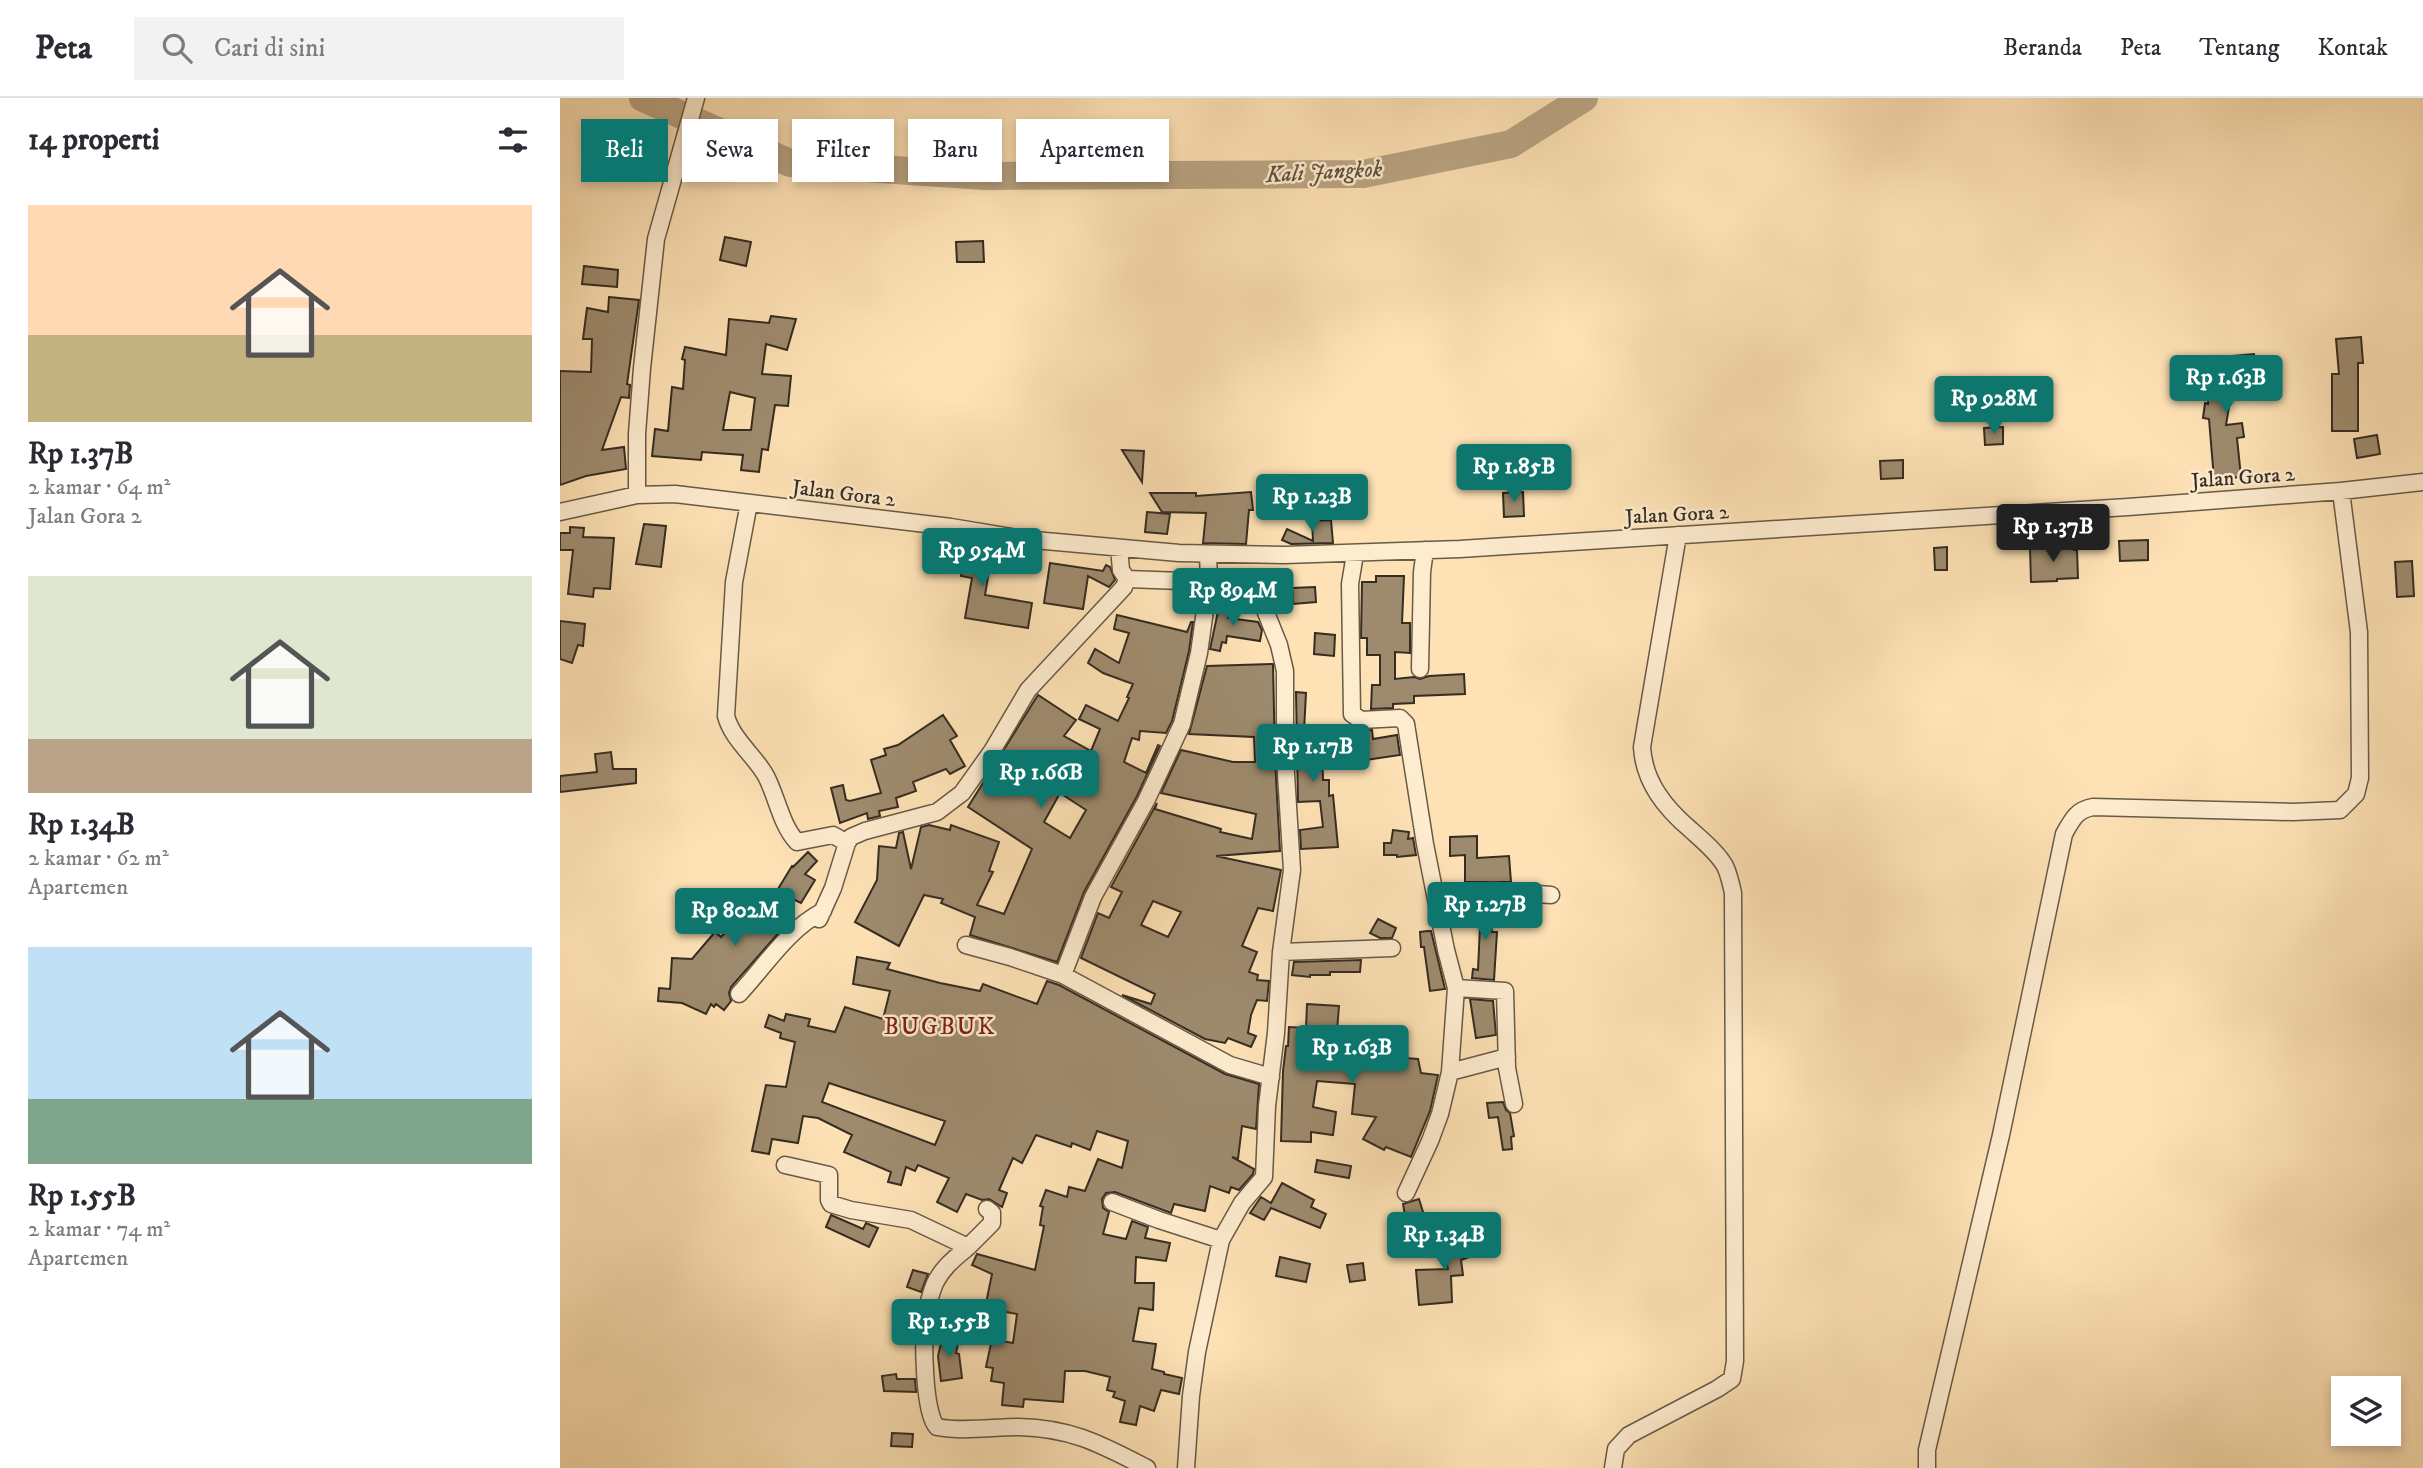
<!DOCTYPE html>
<html lang="id">
<meta charset="utf-8">
<style>
body{margin:0;font-family:"IM FELL DW Pica",serif;background:#f2f2f3;color:#2b2b33;height:100vh;display:flex;flex-direction:column;font-size:26px;white-space:nowrap}
*{box-sizing:border-box;margin:0}
p{font-size:23px;color:#7c7c81}
.icon{flex:none;width:38px;height:38px;fill:none;stroke:currentColor;stroke-width:2;stroke-linecap:round;stroke-linejoin:round}
.map{position:relative;flex:1;overflow:hidden}
.drawer{display:flex;flex-direction:column;background:#fff;width:560px}
.drawer>*{flex:none}
.top-card{position:absolute;left:21px;top:21px;width:665px;height:63px;display:flex;gap:14px}
.fabs{position:absolute;left:1771px;top:1278px;display:grid;gap:14px}
.fabs a{display:grid;place-items:center;width:70px;height:70px;border-radius:0px;background:#fff;box-shadow:0 4px 10px #0003;font-size:35px}
.price{position:absolute;translate:-50% -60px;padding:0 16px;border-radius:7px;background:#0f766e;color:#fff;font-size:23px;line-height:46px;filter:drop-shadow(0 2px 4px #0008)}
.price::after{content:'';position:absolute;left:50%;top:42px;width:21px;height:16px;margin-left:-10px;background:inherit;clip-path:polygon(0 0,100% 0,50% 100%)}
.price.current{background:#222;color:#fff}
ul{padding:0;list-style:none}
li{display:grid;align-content:center;gap:14px;height:371px;padding:0 28px}
li span{display:grid;place-items:center;height:217px;border-radius:0px;color:#555}
li>.icon{margin-inline-start:auto}
span .icon{width:126px;height:126px;fill:#fffc;stroke-width:1}
li b{font-size:30px}
h2{display:flex;justify-content:space-between;align-items:center;height:84px;padding:0 28px;font-size:30px}
.chip{padding:0 24px;border-radius:0px;background:#fff;box-shadow:0 4px 10px #0003;font-size:24px;line-height:63px}
.chip.current{background:#0f766e;color:#fff}
header{display:flex;align-items:center;gap:42px;box-sizing:border-box;height:98px;padding:0 35px;background:#fff;border-bottom:2px solid #e1e1e2}
header strong{font-size:33px}
nav{display:flex;gap:38px;margin-inline-start:auto;font-size:24px}
.search{width:490px;height:63px;background:#f2f2f3;display:flex;align-items:center;gap:18px;box-sizing:border-box;padding:0 24px;border-radius:0px;color:#7c7c81;font-size:26px}
main{display:flex;flex:1;min-height:0}
.map>svg:first-child{display:block}
.lines{fill:none;stroke-linecap:round;stroke-linejoin:round}
.river{stroke:#baa483;stroke-width:28}
.building{fill:#9e8b6e;stroke:#352c22;stroke-width:2;fill-rule:evenodd}
.minor-casing{stroke:#675a47;stroke-width:19}
.minor{stroke:#feeccf;stroke-width:16}
.labels{text-anchor:middle;stroke-width:5;stroke-linejoin:round;paint-order:stroke}
.street-label{font-size:21px;fill:#352c22;stroke:#feeccf}
.water-label{font-size:23px;font-style:italic;fill:#5d503f;stroke:#feeccf}
.quarter-label{font-size:24px;letter-spacing:2px;fill:#7a1f14;stroke:#feeccf}
</style>
<header>
<strong>Peta</strong>
<div class="search"><svg class="icon" aria-label="search" viewBox="0 0 24 24"><circle cx="10" cy="10" r="6"/><path d="M15 15l6 6"/></svg>Cari di sini</div>
<nav><a>Beranda</a><a>Peta</a><a>Tentang</a><a>Kontak</a></nav>
</header>
<main>
<section class="drawer">
<h2>14 properti<svg class="icon" aria-label="filters" viewBox="0 0 24 24"><path d="M4 7h16M4 17h16"/><circle cx="9" cy="7" r="2"/><circle cx="15" cy="17" r="2"/></svg></h2>
<ul>
<li><span style="background:linear-gradient(#ffd9b3 60%,#c2b280 0)"><svg class="icon" aria-label="home" viewBox="0 0 24 24"><path d="M3 11l9-7 9 7M6 9v11h12V9"/></svg></span><div><b>Rp 1.37B</b><p>2 kamar · 64 m²</p><p>Jalan Gora 2</p></div></li>
<li><span style="background:linear-gradient(#dfe7d0 75%,#b9a48a 0)"><svg class="icon" aria-label="home" viewBox="0 0 24 24"><path d="M3 11l9-7 9 7M6 9v11h12V9"/></svg></span><div><b>Rp 1.34B</b><p>2 kamar · 62 m²</p><p>Apartemen</p></div></li>
<li><span style="background:linear-gradient(#bfe0f5 70%,#7fa58c 0)"><svg class="icon" aria-label="home" viewBox="0 0 24 24"><path d="M3 11l9-7 9 7M6 9v11h12V9"/></svg></span><div><b>Rp 1.55B</b><p>2 kamar · 74 m²</p><p>Apartemen</p></div></li>
</ul>
</section>
<div class="map">
<svg width="1863" height="1370" viewBox="0 0 1863 1370">
<rect width="100%" height="100%" fill="#fee2b5"/>
<filter id="stains"><feTurbulence type="fractalNoise" baseFrequency=".00286" numOctaves="4"/><feColorMatrix values="0 0 0 0 .2 0 0 0 0 .09 0 0 0 0 .02 0 0 0 .5 -.17"/></filter>
<radialGradient id="worn" r=".72"><stop offset=".6" stop-color="#630" stop-opacity="0"/><stop offset="1" stop-color="#630" stop-opacity=".3"/></radialGradient>
<g class="lines">
<path class="river" d="M83 0 230 65 425 78 803 76 951 46 1024 0"/>
</g>
<path class="building" d="M165 139 191 144 186 168 160 162Z
M423 143 424 164H397L396 144Z
M24 168 58 172 57 189 22 186Z
M49 199 79 202 67 286 70 287 69 300 61 299 42 352 64 349 66 371 26 378 0 387V273L31 274 32 241H23L27 210 48 214Z
M211 218 236 221 227 252 206 246 202 276 231 278 228 308 215 307 208 352 202 351 199 374 181 372 183 357 142 354 141 362 92 358 95 331 108 333 112 289 123 291 125 262 122 261 125 249 166 257 169 221 209 225ZM170 294 195 300 191 332H163Z
M1801 239 1803 265H1798V333H1772V276H1779L1776 241Z
M1694 256 1695 265 1708 266V273L1668 276 1666 309H1669L1666 327 1682 325 1684 339 1677 340 1681 379 1654 381 1649 321 1643 320 1645 305 1648 306 1651 261 1674 263 1673 258Z
M1443 329V346L1425 347 1424 330Z
M1817 337 1820 356 1797 360 1794 341Z
M562 352 584 353 582 384Z
M1343 362V380L1321 381 1320 363Z
M691 394 693 412H689L686 446 643 445 646 415 602 414 590 395H636V398Z
M963 394 964 418 944 419 943 395Z
M587 414 610 416 607 436 585 434Z
M771 422 773 445 731 446 722 442 727 431 753 443 752 423Z
M84 426 106 428 101 469 76 466Z
M10 429 24 430 23 439 54 440 50 491 34 490 33 499 8 496 13 452H0V435H10Z
M1588 442V462L1560 463 1559 443Z
M369 445 418 451 417 459 426 461 425 466 430 467 425 497 472 505 468 530 405 520 412 480 401 478 403 465 367 461Z
M1387 449V472H1375L1374 450Z
M1514 449V452H1517L1518 480 1497 481V483L1471 484 1470 450Z
M1852 463 1854 498 1837 499 1835 464Z
M490 465 543 473 546 467 550 469 555 482 549 489 528 478 523 511 484 505Z
M816 478H844L842 525H850V555L835 554V581L854 579 860 581 869 578 904 576 905 596 854 598V605L833 606V610L811 611 812 587H820V557H807V540H801L802 484H816Z
M755 489 756 504 733 506 732 490Z
M660 504 672 506 668 520 698 524 702 532 700 543 667 538 666 545 662 544 660 553 650 551Z
M557 517 627 534 631 524H633L629 553 612 623 606 635 580 633 579 642 572 640 564 664 586 675 598 647 600 648 577 698 524 794 497 864 410 837 415 819 381 805 383 801 364 797 339 848 295 824 317 782 319 748 336 750 339 735 343 734 351 771 361 729 369 727 390 732 391 727 439 744 429 773 433 774 417 807 444 816 472 751 408 709 478 597 516 622 504 638 531 653 540 631 519 621 526 607 558 623 569 600 567 599 573 586 543 575 528 565 535 551 559 565 569 535 554 531ZM500 695 526 712 510 740 484 724Z
M0 523 25 526 23 548 18 547 12 565 0 561Z
M755 535 775 537 774 558 754 556Z
M713 566 715 661 720 753 656 758 721 772 713 813 698 810 682 848 697 854 689 874 698 877 697 882 709 883 707 903 697 902 691 917 688 935 696 938 691 949 668 940 665 945 645 941 562 897 591 906 595 896 521 860 538 815 549 820 562 794 551 789 597 705 595 711 661 731 660 734 692 741 696 716 601 695 621 652 673 664H695L694 639 629 636 647 568ZM593 803 621 814 608 839 581 827Z
M736 594 746 595 744 633H756L755 651 762 650 763 682H769V698L773 697 778 749 741 751 740 732 763 729 760 703 738 704Z
M383 617 397 638 390 642 405 668 390 676 386 671 353 684 356 693 336 700 338 709 319 713 320 718 308 721 307 715 280 725 271 690 283 687 286 702 290 703 321 695 311 662 326 657 324 651 338 647Z
M812 632 813 641 837 637 840 657 792 664 790 644 801 642 800 634Z
M51 654 53 671H76V685L0 694V678L37 674 35 656Z
M833 732 849 734 848 741 853 740 856 757 837 759V757H824V745H831Z
M917 738V760L949 758 951 784H905V757L890 758V739Z
M248 754 257 763 245 776 255 782 241 805 233 801 217 825 223 830 171 889 169 895 171 903 164 912 156 906 154 909 151 906 146 916 122 905 98 903 99 890 110 891 112 860 132 861 155 834 161 839 170 829 174 832 194 807 201 812 218 791 232 768 233 769Z
M921 804H931L932 834H937L934 882 912 880 913 871 918 872 920 828 910 829 909 814 920 813Z
M818 821 836 830 832 840H820L810 835Z
M868 833H871L885 891 870 893 864 849H861L860 834Z
M297 859 330 865 327 871 380 885 420 893 423 886 477 906 487 883 499 887 665 976 699 986 696 1031 682 1028 678 1061 672 1059 694 1071 693 1076 679 1092 671 1089 669 1095 650 1088 645 1113 614 1106 611 1115 555 1094 546 1095 542 1101 543 1110 549 1114 543 1136 566 1141 572 1123 588 1129 585 1140 610 1145 606 1163 576 1159 575 1185H594L593 1212 579 1210 573 1243 596 1246 592 1271 604 1274V1276L622 1280 619 1296 601 1292 594 1313 580 1308 576 1327 560 1324 565 1303 553 1299 555 1294 547 1292 550 1279 525 1273H505L503 1304 464 1301 463 1309 442 1307 444 1285 431 1283 433 1270 426 1269 432 1241 453 1245 457 1216 425 1210 432 1176 412 1167 417 1156 475 1172 484 1128 480 1127 483 1109 480 1108 486 1092 507 1099 509 1089 525 1093 538 1061 562 1070 568 1043 537 1033 530 1052 512 1045 511 1049 476 1037 462 1065 453 1060 439 1092 447 1095 442 1109 429 1101 422 1102 406 1096 397 1114 377 1104 389 1080 358 1067 355 1073 346 1069 341 1087 328 1084 331 1074 284 1054 292 1037 258 1020 243 1018 238 1045 212 1041 209 1056 192 1053 206 987 226 989 235 944 220 940 221 935 205 929 209 917 224 923 226 916 250 921 248 928 275 934 285 909 323 921 330 893 293 886ZM269 985 385 1023 375 1047 262 1004Z
M801 862 800 874H770V877H750V879L732 877 734 864Z
M910 901 933 903 936 937 916 940Z
M747 906 779 908 777 933 806 934 805 957 858 961 861 975 878 977 870 1013 851 1059 826 1049 824 1052 803 1041 816 1019 792 1016 795 986 757 983 753 1009 776 1014 773 1037 751 1034V1044L721 1043 723 973 726 948H728L729 929 746 930Z
M943 1004 946 1012 950 1015 954 1038 951 1039 952 1051 943 1052 938 1019 929 1020 927 1005Z
M757 1062 791 1068 789 1080 755 1074Z
M722 1085 754 1102 751 1109 766 1116 760 1130 711 1110 704 1122 690 1115 701 1099 711 1105Z
M859 1101 863 1114 862 1137 849 1140 843 1106Z
M271 1117 303 1131 306 1125 318 1130 309 1149 266 1129Z
M894 1136 896 1145 913 1140 918 1156 901 1162 903 1177 891 1178 892 1204 859 1207 856 1172 888 1171 880 1139Z
M720 1159 750 1166 746 1184 716 1178Z
M803 1165 805 1182 790 1184 787 1167Z
M353 1172 368 1176 361 1194 347 1189Z
M383 1237 399 1241 396 1255 399 1256 402 1280 381 1283 378 1258Z
M336 1276 337 1281H355L356 1294 324 1293 322 1278Z
M332 1335 353 1336 352 1349 331 1348Z"/>
<g class="lines">
<g class="minor-casing">
<path id="minor" d="M77 397V336L82 270 96 141 136 0
M189 405 174 484 166 618C172 641 195 658 206 678 217 699 221 727 237 744L273 737 287 745 291 739 305 733 377 714 402 695 432 653 468 592 564 489 567 481 561 472 559 450
M0 414 77 397 115 396 391 429 463 441 619 455 725 457 900 451 1568 409 1781 393 1863 384
M795 456 790 486 792 616 801 622 840 620 846 626 865 746 886 852 896 890 890 974 880 1016 870 1043 846 1095
M567 481 649 484 648 456
M860 571 862 474 865 452
M877 796 934 793 991 797
M259 821 273 790 287 745
M406 847 450 859 503 877 670 967 711 979
M721 854 832 850
M503 877 533 799 586 703 622 626 639 555 649 484 684 487 694 494 705 512 719 547 725 573V660L732 772 721 854 716 935 707 1008 704 1079 682 1105 661 1142 637 1254 631 1298 626 1370
M896 890 945 893 947 970 954 1006
M179 896C207 866 226 833 263 813
M890 974 947 959
M225 1067 269 1077V1102L271 1106 291 1112 351 1122 408 1149C395 1160 383 1169 375 1185 371 1195 368 1206 366 1217 363 1237 363 1315 377 1329 403 1334 433 1329 459 1329 512 1330 542 1347 587 1370
M552 1104 599 1122 661 1142
M408 1149 432 1125V1115L427 1111
M1053 1370 1056 1351 1069 1337 1157 1291 1172 1281 1175 1263 1173 795C1171 786 1169 776 1165 768 1157 754 1143 743 1131 732 1105 710 1084 684 1082 649L1118 437
M1367 1370V1352L1441 1037 1504 736C1512 722 1516 712 1533 709L1733 714 1780 712 1796 696 1800 680 1799 534 1781 393"/>
</g>
<use href="#minor" class="minor"/>
</g>
<g class="labels">
<g class="street-label">
<text transform="translate(1683 379) rotate(-4)" y="7">Jalan Gora 2</text>
<text transform="translate(284 395) rotate(7)" y="7">Jalan Gora 2</text>
<text transform="translate(1117 416) rotate(-3)" y="7">Jalan Gora 2</text>
</g>
<g class="water-label">
<text transform="translate(764 73) rotate(-3)" y="8">Kali Jangkok</text>
</g>
<g class="quarter-label">
<text x="380" y="936">BUGBUK</text>
</g>
</g>
<rect width="100%" height="100%" filter="url(#stains)"/>
<rect width="100%" height="100%" fill="url(#worn)"/>
</svg>
<div class="fabs">
<a><svg class="icon" aria-label="layers" viewBox="0 0 24 24"><path d="M12 4l9 5-9 5-9-5zM3 14l9 5 9-5"/></svg></a>
</div>
<b class="price" style="left:1666px;top:317px">Rp 1.63B</b>
<b class="price" style="left:1434px;top:338px">Rp 928M</b>
<b class="price" style="left:954px;top:406px">Rp 1.85B</b>
<b class="price" style="left:752px;top:436px">Rp 1.23B</b>
<b class="price current" style="left:1493px;top:466px">Rp 1.37B</b>
<b class="price" style="left:422px;top:490px">Rp 954M</b>
<b class="price" style="left:673px;top:530px">Rp 894M</b>
<b class="price" style="left:753px;top:686px">Rp 1.17B</b>
<b class="price" style="left:481px;top:712px">Rp 1.66B</b>
<b class="price" style="left:925px;top:844px">Rp 1.27B</b>
<b class="price" style="left:175px;top:850px">Rp 802M</b>
<b class="price" style="left:792px;top:987px">Rp 1.63B</b>
<b class="price" style="left:884px;top:1174px">Rp 1.34B</b>
<b class="price" style="left:389px;top:1261px">Rp 1.55B</b>
<div class="top-card">
<a class="chip current">Beli</a>
<a class="chip">Sewa</a>
<a class="chip">Filter</a>
<a class="chip">Baru</a>
<a class="chip">Apartemen</a>
</div>
</div>
</main>
